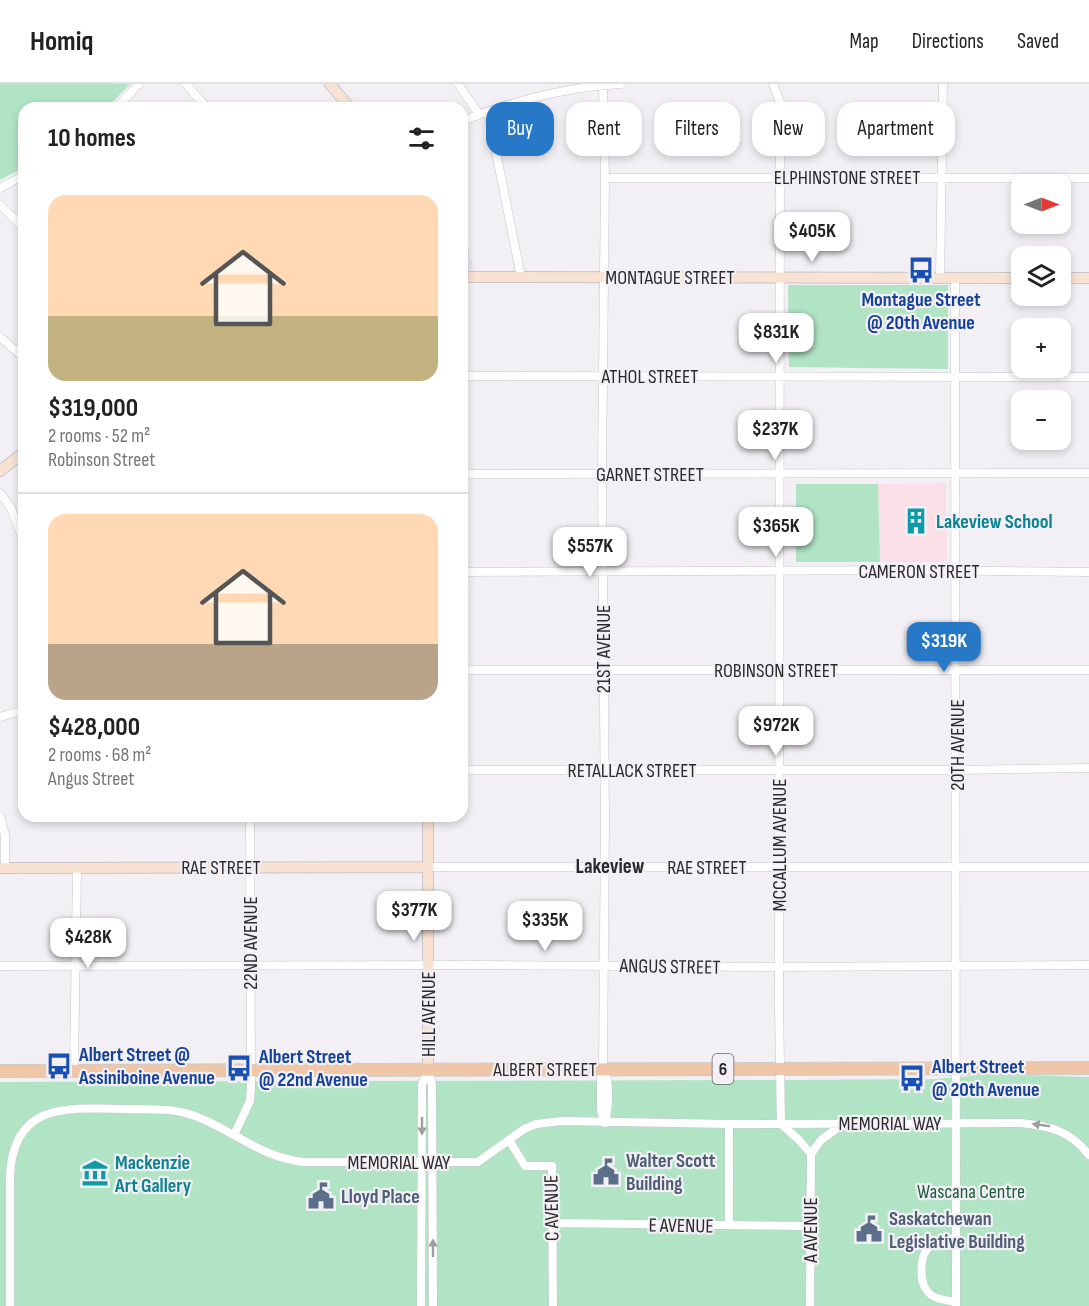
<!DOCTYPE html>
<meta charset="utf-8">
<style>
body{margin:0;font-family:"Sofia Sans Condensed",sans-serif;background:#f2f2f2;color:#222;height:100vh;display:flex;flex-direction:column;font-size:22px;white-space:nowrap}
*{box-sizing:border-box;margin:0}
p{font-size:20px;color:#767676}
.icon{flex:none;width:33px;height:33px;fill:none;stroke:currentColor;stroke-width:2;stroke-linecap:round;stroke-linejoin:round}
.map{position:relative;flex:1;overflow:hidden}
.drawer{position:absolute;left:18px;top:18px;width:450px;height:720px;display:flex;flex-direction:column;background:#fff;border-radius:18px;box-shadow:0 3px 9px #0003}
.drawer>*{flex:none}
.banner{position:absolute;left:486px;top:18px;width:513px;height:54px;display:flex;gap:12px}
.needle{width:39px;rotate:90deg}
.controls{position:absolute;left:1011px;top:90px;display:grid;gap:12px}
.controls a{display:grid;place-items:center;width:60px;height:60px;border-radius:12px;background:#fff;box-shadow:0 3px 9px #0003;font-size:30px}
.price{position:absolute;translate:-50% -51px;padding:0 14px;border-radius:12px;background:#fff;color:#222;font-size:20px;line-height:39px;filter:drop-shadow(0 2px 3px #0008)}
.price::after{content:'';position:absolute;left:50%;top:36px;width:18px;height:14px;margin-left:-9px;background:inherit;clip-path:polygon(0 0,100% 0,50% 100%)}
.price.selected{background:#2779c8;color:#fff}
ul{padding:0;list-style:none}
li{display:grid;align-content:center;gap:12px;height:318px;padding:0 30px}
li+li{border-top:2px solid #e0e0e0}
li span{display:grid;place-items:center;height:186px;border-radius:18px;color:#555}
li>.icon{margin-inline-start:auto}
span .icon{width:108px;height:108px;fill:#fffc;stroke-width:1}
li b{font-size:26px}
h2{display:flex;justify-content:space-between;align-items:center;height:72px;padding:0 30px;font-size:26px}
.tag{padding:0 21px;border-radius:18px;background:#fff;box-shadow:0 3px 9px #0003;font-size:21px;line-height:54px}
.tag.selected{background:#2779c8;color:#fff}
header{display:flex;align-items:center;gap:36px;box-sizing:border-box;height:84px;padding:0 30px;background:#fff;border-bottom:2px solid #e0e0e0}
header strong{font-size:28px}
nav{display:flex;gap:33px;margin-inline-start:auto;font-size:21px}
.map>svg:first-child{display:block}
.built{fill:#eae4f0}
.education{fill:#fae0e6}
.green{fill:#b0e4c5}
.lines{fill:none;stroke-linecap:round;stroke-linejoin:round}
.street-casing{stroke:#c7c5c9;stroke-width:9}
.secondary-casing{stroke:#c7c5c9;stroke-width:12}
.primary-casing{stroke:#ccc;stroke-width:14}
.street{stroke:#fff;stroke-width:8}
.secondary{stroke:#f7e2d3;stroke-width:10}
.primary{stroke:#efc6a7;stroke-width:12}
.oneway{fill:#9f9fa0}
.labels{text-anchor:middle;stroke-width:4.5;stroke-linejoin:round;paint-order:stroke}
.shield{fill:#f3f0f5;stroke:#666568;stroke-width:1.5}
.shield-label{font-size:18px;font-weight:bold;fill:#2a292b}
.street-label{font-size:20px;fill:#2a292b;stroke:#f3f0f5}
.transit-label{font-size:20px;font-weight:bold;fill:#164399;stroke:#f3f0f5;text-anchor:start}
.culture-label{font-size:20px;font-weight:bold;fill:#0d838f;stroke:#f3f0f5;text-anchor:start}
.service-label{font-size:20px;font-weight:bold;fill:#4e5e75;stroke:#f3f0f5;text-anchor:start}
.park-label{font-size:20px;fill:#1c5c3d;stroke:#f3f0f5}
.neighbourhood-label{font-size:21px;font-weight:bold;fill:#2a292b;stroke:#f3f0f5}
</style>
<header>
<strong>Homiq</strong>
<nav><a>Map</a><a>Directions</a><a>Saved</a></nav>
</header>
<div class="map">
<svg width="1089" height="1222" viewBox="0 0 1089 1222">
<rect width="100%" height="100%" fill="#f3f0f5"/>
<path class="built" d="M462 142 467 161 474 186 462 185Z"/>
<path class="education" d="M946 399 947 478H880L878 400Z"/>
<path class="green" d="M0 0H130L107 24H24V83L0 96Z
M788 201H948V285L789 283Z
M796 400H878L880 478H796Z
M995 990 1089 993V1222H0V998L785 996 934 995Z"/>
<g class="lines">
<g class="street-casing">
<path id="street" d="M186 0 207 24
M458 0 479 30
M773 0 780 18 779 923 781 1040 798 1055 811 1070
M603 1 605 94 602 390 605 734 603 985 601 991V1027L605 1039
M116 24 139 0
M488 28 521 193
M462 37C513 17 566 3 621 0
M605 94H1089
M0 104 24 91
M0 121 24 144
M940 194 943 0
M955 194 956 1222
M0 253 24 274
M462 292 1089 293
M462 390 1089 389
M0 409 11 424 24 458
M462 488 911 486 1089 488
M462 586H1089
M0 633 24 626
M462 686H957L1089 684
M0 732 5 751V784
M428 783H1089
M0 882 482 881 779 883 1089 881
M428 984 432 1001 433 1222
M603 985C611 996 608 1026 605 1039
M74 986 77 784
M234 1051 250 1017 251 1003 250 732
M509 1056 525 1082H552L553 1222
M551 1139 810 1142
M729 1141V1040
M956 1218C948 1216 936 1216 930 1210 918 1200 919 1171 930 1162 936 1156 948 1155 957 1154
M10 1222V1091C14 1018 67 1024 122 1025 146 1026 171 1023 195 1032 235 1047 259 1073 304 1078H478L524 1045 536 1040 562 1037 729 1040 1021 1039C1051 1042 1070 1047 1089 1071
M421 1222 422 1001 428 984
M810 1222 811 1070 821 1056 843 1040"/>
</g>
<g class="secondary-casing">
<path id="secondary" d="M330 0 350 24
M462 193 1022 194
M1060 194H1089
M0 387 24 368
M428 732V984
M0 784 428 783"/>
</g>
<g class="primary-casing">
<path id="primary" d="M0 987 1089 984"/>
</g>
<use href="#street" class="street"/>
<use href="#secondary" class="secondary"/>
<use href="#primary" class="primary"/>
</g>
<defs><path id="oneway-solid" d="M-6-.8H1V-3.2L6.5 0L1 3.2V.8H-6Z" transform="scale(1.5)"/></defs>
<g class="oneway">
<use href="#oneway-solid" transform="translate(1041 1041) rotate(-172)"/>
<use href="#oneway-solid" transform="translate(422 1042) rotate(90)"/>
<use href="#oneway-solid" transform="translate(433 1164) rotate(-90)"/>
</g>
<defs>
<g id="bus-bare" transform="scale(2.07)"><path d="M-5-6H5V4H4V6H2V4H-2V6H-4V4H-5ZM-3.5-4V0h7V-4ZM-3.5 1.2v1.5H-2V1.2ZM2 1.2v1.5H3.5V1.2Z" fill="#1a4fb4" stroke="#f3f0f5" stroke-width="2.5" paint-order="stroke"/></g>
<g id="building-bare" transform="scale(2.07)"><path d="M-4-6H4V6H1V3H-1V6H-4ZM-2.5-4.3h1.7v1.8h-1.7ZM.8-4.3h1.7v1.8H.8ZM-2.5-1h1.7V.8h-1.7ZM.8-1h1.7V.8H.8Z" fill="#0f9aa8" stroke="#f3f0f5" stroke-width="2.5" paint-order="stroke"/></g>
<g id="civic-bare" transform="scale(2.07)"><path d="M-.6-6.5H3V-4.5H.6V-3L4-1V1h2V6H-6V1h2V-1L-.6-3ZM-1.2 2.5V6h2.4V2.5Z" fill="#5c6f8a" stroke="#f3f0f5" stroke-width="2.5" paint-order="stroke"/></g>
<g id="museum-bare" transform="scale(2.07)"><path d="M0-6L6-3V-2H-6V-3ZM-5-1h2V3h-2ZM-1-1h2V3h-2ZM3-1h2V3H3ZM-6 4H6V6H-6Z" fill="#0f9aa8" stroke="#f3f0f5" stroke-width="2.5" paint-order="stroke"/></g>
</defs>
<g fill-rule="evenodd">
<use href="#bus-bare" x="921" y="186"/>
<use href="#building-bare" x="916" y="437"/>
<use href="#bus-bare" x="59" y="982"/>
<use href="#bus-bare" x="239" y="984"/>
<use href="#bus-bare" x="912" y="994"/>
<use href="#civic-bare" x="606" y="1088"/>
<use href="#museum-bare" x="95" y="1089"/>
<use href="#civic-bare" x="321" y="1112"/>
<use href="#civic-bare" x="869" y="1145"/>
</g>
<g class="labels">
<rect class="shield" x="712.5" y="970" width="21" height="30" rx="4.5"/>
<g class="shield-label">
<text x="723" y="991">6</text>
</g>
<g class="street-label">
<text x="847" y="100">ELPHINSTONE STREET</text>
<text x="670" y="200">MONTAGUE STREET</text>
<text x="650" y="299">ATHOL STREET</text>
<text x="650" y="397">GARNET STREET</text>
<text x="919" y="494">CAMERON STREET</text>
<text transform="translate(603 565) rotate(-90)" y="7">21ST AVENUE</text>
<text x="776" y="593">ROBINSON STREET</text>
<text transform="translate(957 661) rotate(-90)" y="7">20TH AVENUE</text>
<text x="632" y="693">RETALLACK STREET</text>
<text transform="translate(779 761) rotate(-90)" y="7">MCCALLUM AVENUE</text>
<text x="221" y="790">RAE STREET</text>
<text x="707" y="790">RAE STREET</text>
<text transform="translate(250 859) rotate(-90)" y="7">22ND AVENUE</text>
<text transform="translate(670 882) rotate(1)" y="7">ANGUS STREET</text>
<text transform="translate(428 930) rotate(-90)" y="7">HILL AVENUE</text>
<text x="545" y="992">ALBERT STREET</text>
<text x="890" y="1046">MEMORIAL WAY</text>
<text x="399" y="1085">MEMORIAL WAY</text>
<text transform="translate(551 1124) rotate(-91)" y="7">C AVENUE</text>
<text transform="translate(681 1141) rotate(1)" y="7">E AVENUE</text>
<text transform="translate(810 1146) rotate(-90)" y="7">A AVENUE</text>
</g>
<g class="transit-label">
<text x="921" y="222" text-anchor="middle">Montague Street<tspan x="921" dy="23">@ 20th Avenue</tspan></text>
<text x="79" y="977">Albert Street @<tspan x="79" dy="23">Assiniboine Avenue</tspan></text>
<text x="259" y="979">Albert Street<tspan x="259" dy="23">@ 22nd Avenue</tspan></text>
<text x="932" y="989">Albert Street<tspan x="932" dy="23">@ 20th Avenue</tspan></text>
</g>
<g class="culture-label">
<text x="936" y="444">Lakeview School</text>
<text x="115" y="1085">Mackenzie<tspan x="115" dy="23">Art Gallery</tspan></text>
</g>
<g class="service-label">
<text x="626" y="1083">Walter Scott<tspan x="626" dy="23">Building</tspan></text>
<text x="341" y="1119">Lloyd Place</text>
<text x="889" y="1141">Saskatchewan<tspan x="889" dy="23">Legislative Building</tspan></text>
</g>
<g class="park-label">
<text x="971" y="1114">Wascana Centre</text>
</g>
<g class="neighbourhood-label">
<text x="610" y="789">Lakeview</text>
</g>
</g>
</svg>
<div class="controls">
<a><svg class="needle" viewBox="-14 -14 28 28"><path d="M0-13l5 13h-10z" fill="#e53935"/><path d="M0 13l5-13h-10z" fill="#767676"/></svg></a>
<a><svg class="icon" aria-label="layers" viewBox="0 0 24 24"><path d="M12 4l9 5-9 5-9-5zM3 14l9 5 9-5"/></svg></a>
<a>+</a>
<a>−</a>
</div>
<b class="price" style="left:812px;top:179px">$405K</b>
<b class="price" style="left:776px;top:280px">$831K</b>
<b class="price" style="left:775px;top:377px">$237K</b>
<b class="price" style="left:776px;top:474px">$365K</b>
<b class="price" style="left:590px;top:494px">$557K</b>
<b class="price selected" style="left:944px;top:589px">$319K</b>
<b class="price" style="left:776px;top:673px">$972K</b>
<b class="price" style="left:414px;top:858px">$377K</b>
<b class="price" style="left:545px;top:868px">$335K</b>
<b class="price" style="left:88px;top:885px">$428K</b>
<div class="banner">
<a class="tag selected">Buy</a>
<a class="tag">Rent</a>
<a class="tag">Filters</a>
<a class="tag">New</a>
<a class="tag">Apartment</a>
</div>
<section class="drawer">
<h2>10 homes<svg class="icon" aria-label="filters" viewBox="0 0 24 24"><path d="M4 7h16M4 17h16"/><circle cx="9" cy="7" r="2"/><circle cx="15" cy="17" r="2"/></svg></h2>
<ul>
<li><span style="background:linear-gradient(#ffd9b3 65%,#c2b280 0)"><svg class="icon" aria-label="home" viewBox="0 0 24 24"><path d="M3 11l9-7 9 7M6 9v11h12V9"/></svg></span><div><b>$319,000</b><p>2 rooms · 52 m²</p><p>Robinson Street</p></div></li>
<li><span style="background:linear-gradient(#ffd9b3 70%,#b9a48a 0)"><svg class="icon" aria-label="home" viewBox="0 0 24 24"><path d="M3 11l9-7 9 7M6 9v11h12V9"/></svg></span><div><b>$428,000</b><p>2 rooms · 68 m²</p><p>Angus Street</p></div></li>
</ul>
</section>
</div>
